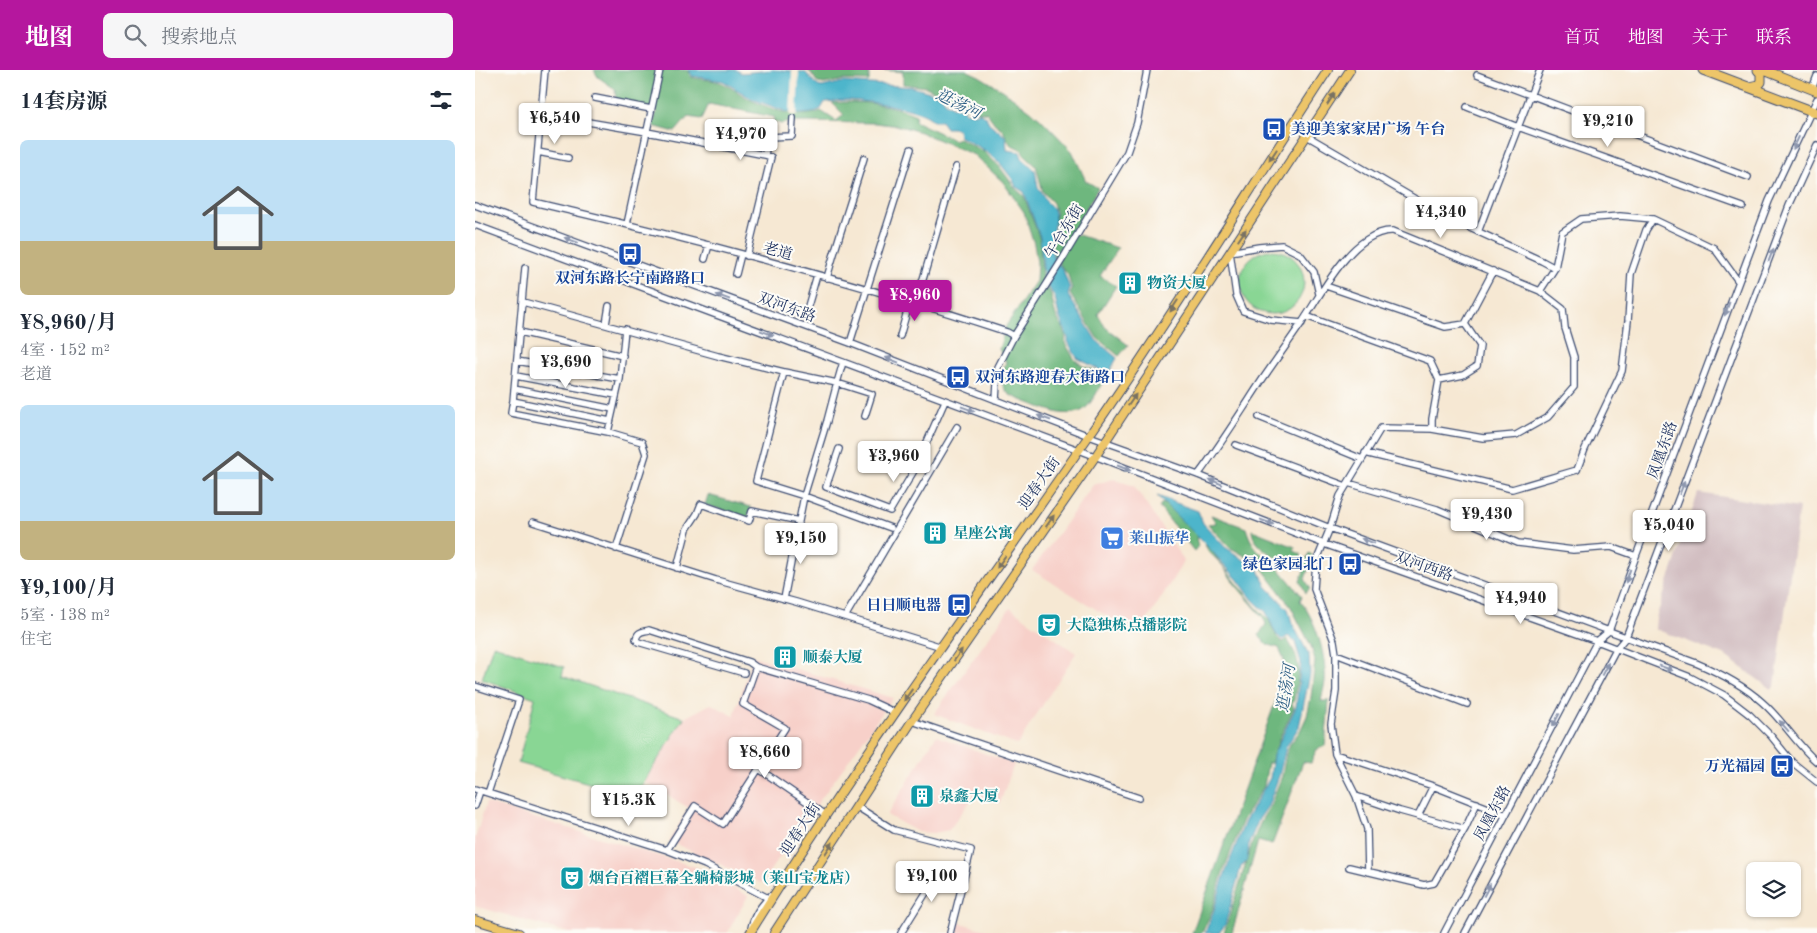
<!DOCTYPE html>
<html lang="zh">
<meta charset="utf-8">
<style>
body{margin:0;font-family:"Old Standard TT","Noto Serif SC",serif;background:#f6f6f7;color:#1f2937;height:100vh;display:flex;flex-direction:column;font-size:19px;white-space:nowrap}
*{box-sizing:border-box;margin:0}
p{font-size:16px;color:#747a83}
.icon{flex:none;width:28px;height:28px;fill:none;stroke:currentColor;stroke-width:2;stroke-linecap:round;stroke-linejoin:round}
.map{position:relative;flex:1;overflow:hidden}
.panel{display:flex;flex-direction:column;background:#fff;width:475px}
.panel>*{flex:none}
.buttons{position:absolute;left:1271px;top:792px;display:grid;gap:10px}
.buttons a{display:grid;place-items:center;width:55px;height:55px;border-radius:8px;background:#fff;box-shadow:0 1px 4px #0004;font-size:25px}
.price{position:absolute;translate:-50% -42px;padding:0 11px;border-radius:5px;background:#fff;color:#222;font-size:16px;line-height:32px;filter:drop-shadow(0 1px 2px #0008)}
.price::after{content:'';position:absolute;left:50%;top:30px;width:15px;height:11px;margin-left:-8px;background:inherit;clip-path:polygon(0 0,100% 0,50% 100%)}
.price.selected{background:#b5179e;color:#fff}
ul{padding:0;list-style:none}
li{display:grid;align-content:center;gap:10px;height:265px;padding:0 20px}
li span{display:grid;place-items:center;height:155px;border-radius:8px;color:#555}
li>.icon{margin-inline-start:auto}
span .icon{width:90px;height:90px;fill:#fffc;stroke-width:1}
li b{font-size:21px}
h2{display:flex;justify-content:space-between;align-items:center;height:60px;padding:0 20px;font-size:21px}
header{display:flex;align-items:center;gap:30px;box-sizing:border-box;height:70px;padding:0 25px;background:#b5179e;color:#fff}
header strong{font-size:24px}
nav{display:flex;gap:28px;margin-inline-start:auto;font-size:18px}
.search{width:350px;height:45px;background:#f6f6f7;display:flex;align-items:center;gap:12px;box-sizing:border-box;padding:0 18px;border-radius:8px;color:#747a83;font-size:19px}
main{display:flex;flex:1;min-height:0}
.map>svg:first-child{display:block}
.built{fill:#f7d0c9}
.industrial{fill:#d2bec1}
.green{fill:#89d694;stroke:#528279}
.forest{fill:#6eb77e;stroke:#44736e}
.water{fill:#4db5cb;stroke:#347294}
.pier{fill:#f6e8d3}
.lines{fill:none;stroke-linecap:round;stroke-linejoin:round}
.minor-casing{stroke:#3c4b70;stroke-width:8}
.major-casing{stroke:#3c4b70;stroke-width:10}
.highway-casing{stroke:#3c4b70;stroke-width:11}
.minor{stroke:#fff;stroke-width:5.5}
.major{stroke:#edc569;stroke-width:8}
.highway{stroke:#edc569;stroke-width:9}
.oneway{fill:#797263}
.oneway2{fill:#8d97ae}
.labels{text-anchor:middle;stroke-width:4;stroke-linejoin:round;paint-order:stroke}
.transit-label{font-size:15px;font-weight:bold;fill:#164399;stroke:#fdfcf7;text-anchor:end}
.street-label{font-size:15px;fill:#1b2f5e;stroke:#fdfcf7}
.culture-label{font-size:15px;font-weight:bold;fill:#0d838f;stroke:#fdfcf7;text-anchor:start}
.shop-label{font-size:15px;font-weight:bold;fill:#366cbe;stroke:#fdfcf7;text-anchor:start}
.water-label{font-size:16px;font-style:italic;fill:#2c5e84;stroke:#fdfcf7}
</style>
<header>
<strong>地图</strong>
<div class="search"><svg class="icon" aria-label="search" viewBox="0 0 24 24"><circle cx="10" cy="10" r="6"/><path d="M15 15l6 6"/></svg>搜索地点</div>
<nav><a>首页</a><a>地图</a><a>关于</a><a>联系</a></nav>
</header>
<main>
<section class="panel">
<h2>14套房源<svg class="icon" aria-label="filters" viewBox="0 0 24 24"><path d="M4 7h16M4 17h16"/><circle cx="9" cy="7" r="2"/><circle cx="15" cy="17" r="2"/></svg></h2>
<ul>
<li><span style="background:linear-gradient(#bfe0f5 65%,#c2b280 0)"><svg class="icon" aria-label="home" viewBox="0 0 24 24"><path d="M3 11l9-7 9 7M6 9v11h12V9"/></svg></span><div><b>¥8,960/月</b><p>4室 · 152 m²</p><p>老道</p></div></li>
<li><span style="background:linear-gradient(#bfe0f5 75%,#c2b280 0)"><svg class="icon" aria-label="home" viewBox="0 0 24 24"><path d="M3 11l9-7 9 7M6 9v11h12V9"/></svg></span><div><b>¥9,100/月</b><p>5室 · 138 m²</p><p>住宅</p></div></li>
</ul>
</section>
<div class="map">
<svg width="1342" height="863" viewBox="0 0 1342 863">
<rect width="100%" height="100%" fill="#fdfcf7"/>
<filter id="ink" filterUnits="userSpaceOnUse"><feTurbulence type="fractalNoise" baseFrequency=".02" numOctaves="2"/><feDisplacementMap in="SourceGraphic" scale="10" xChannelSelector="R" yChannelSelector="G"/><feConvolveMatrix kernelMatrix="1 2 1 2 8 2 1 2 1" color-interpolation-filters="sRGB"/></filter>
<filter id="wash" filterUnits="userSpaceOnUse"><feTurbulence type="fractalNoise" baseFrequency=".0096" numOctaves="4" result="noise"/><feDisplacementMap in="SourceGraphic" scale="20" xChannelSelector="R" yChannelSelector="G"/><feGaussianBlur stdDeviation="1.12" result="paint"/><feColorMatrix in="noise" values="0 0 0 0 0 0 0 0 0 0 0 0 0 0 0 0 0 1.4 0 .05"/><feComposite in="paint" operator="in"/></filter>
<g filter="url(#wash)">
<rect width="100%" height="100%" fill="#f6e8d3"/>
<path class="built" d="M638 409 659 416 709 491 663 565 557 500 618 415Z
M535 538 601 583 542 675 459 644Z
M278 586 418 628 286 813 194 771 214 738 169 711 209 648 236 634 259 646Z
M461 666 539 694 525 733 499 726 474 760 458 763 443 762 412 745Z
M11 733 224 798 273 826 252 863H94L0 836V769Z
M482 852 521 863H479Z"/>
<path class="industrial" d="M1223 423 1324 438 1300 616 1296 619 1249 585 1180 559 1181 548Z"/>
<path class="green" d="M765 212a32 32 0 1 1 64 0a32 32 0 1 1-64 0Z
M18 575 89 597 87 606 209 648 160 726 43 693 60 628 7 609Z"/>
<path class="forest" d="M119 0H212L216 7C226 10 237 9 247 13 256 17 265 24 274 29 295 39 323 50 346 41L361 51 369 45 357 33C384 30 416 34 441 45L440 51 479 70 484 68 509 82 524 96 541 119 549 126 565 169 567 209 576 224 580 243 591 266 590 273 600 290 608 296 623 301 628 311C623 320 617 334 608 340 601 344 593 344 585 343 578 342 538 328 534 324 524 314 526 304 531 292L524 279 531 256 561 211 562 192 559 174 549 142 528 112 499 85 445 62 425 56 400 53 315 52 306 54 298 51 299 47 234 34 227 49 213 47 200 62 178 56 182 40 141 31 140 19 123 7Z
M332 0H394V11L369 10 349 14 343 13 336 3Z
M408 0H491L504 6 529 21 565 48 597 81 611 111 623 118 597 163 643 178 625 206 641 216 623 244 630 257 653 275 644 286 622 268 595 224 597 220 593 205 580 188 577 178 581 156 580 140 578 133 568 122 561 96 549 85 547 80 535 74 527 59 520 54 512 43 495 39 451 17 428 14V2Z
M233 425 276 437 273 447 230 435Z
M687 433 697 438 728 465 741 487 780 536 794 550 802 567 807 572 812 569C828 595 824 601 819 630L817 634 819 638 805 667 796 693H793L789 716 768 750 747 805 738 839 727 863H717L810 605C811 594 809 588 804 578L791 574 784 565 791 554 788 547 759 513 748 496 734 482 726 468H721L723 476 719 481 684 437Z
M736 445 771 458C778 482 790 485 806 501 813 509 820 518 827 526L825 531C841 549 852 588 850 612 849 618 847 625 846 631H854L850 676 841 680 836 693 828 692 797 775 783 771 757 863H749L777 773 787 749 795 736 807 706 811 684 815 674 825 661 832 646 836 627 840 591 836 576 816 537 784 494 754 477 733 454 741 453Z
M777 460 820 477 819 481 826 484V489L831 490 834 483 838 486 830 509 835 518 831 523 825 511 829 501 826 493 818 492 813 495C801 487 777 476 777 460Z"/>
<path class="water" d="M214 0H261L267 3 298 0 330 2 343 16 347 17 368 12 437 17 465 25 471 32 479 37 489 38 490 42 500 44 504 42 511 47 514 53 531 67 532 80 545 82 547 88 560 100 563 117 571 131 578 138 580 149 575 178 579 189 588 200 595 219 593 225 621 270 642 288 630 310 625 300 602 288 593 272V268L584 246 580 228 569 209 565 167 549 122 541 117 538 110 524 92 509 80 484 66 483 60 480 58H471L466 51H458C451 38 386 30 370 30 363 30 357 32 350 32L346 39 337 43 326 44 312 42 277 29 248 11 217 6Z
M682 426 723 441 728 453 750 477 784 500 791 516 813 539 817 553 834 585 835 604 824 657 811 677 804 706 793 736 784 749 774 773 772 791 766 797 750 855 744 863H730L739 840 749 806 770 751 795 708 798 685 821 637 826 592 820 572 813 566 807 570 801 564 791 542 778 530 763 510 734 478Z"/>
<path class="pier" d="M317 0H324L322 46 315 45Z"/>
</g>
<g filter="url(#ink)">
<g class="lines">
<g class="minor-casing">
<path id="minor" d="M70 0 58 132C217 169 376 211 532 262L539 266
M1002 5 1273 107
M1337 19 1342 6
M120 28 176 39
M992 37 1043 57 1268 137
M66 44 172 62 290 85 293 67 317 66 318 48
M63 82 93 88
M0 135 375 273 614 366 723 405 855 458 1221 593C1245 603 1268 615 1287 632 1308 650 1321 674 1342 692
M1178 149 1239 178 1263 211
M152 154 185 0
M0 155 604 380 849 474 1122 571 1215 607 1249 625 1275 645 1296 666 1317 692 1342 712
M1003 162 1065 0
M272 186 296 87 290 85
M230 189 234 175
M50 198 38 331 36 343 133 362 167 372 171 384 141 479
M261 204 266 184
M352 208C363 168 377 128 389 88
M851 216 970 257 990 254 1018 201
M48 232 243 286 309 302 281 411 329 426 352 351 362 313 309 302
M441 233 481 97
M333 236 342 205
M831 246 955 291 964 310 957 349V359L906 358 865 426 855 458 841 492 839 519 859 571 861 584V621L856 654 860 684 958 716 1031 745
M827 253 796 250 768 241 761 225 755 182 784 177 807 175 825 184 839 202 844 224
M131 254 134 236
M45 262 148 286
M425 266 435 231
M375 273 436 79
M42 291 145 309
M368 292 362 313 397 324 390 346
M41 306 141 325
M964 310 988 305 1002 296 1005 276 990 254
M39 319 138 339
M521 330 523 297 539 266 587 190 652 82 662 53 672 0
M38 331 135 351
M784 347 887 389
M957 359 1008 368 1041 365 1073 347 1099 317V287L1090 258 1088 239 1065 221
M133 362 145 309 150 259
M761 375 871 416
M364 379 351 417 415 441 440 399 470 331
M890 383 1037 419 1102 400 1110 379 1147 301 1153 251 1156 204 1171 160 1178 149 1145 146 1106 149 1087 162 1080 198
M723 405C746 374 766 342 787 310 800 291 813 273 826 254 841 232 853 208 871 188 882 175 900 160 918 161L1065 221 1080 198 1067 191 971 147 832 66
M873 413 962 439 1043 473 1098 480 1136 477 1161 486
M324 451 329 426 416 458
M58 452 241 510 321 532 467 577
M202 498 212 459 222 444 226 434 274 451 277 441 324 451 309 529
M370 547 482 357
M861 584 992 634
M269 603 163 572 161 569C163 561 167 562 174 560L274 592 281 597 393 630 421 643
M0 616 44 630 13 723
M437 651 664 728
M860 684 881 726
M284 699 351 745
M0 719 192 780 230 795 293 828
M0 736 5 721
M381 736 419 760 496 780 475 863
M943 746 958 716
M192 780 220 736 248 754 310 658 268 634 281 597
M874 797 949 815 959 813 990 759 1002 733
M893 802 892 759 881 726 925 741 990 759
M276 858C279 844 286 836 295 826
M426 863 467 797 487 802
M969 863 1122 571 1134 561 1161 486 1294 131 1342 29
M990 863 1141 579 1151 567 1314 136 1342 75"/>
</g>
<g class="major-casing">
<path id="major" d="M0 850 44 863
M275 863C381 693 499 531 613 367 697 247 773 122 853 0
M299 863 437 651 620 387 875 0"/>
</g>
<g class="highway-casing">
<path id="highway" d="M1228 0 1342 43
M1289 0 1342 21
M1274 17 1283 15 1286 12V3L1283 0"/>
</g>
<use href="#minor" class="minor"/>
<use href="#major" class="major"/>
<use href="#highway" class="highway"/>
</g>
<defs><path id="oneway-solid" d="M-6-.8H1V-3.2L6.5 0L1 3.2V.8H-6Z" transform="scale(1.25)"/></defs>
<g class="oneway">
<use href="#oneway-solid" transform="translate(856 29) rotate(-57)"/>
<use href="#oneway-solid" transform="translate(798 85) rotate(123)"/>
<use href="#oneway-solid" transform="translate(767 165) rotate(-56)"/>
<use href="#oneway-solid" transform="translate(699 236) rotate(123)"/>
<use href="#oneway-solid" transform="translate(657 330) rotate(-56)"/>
<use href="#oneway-solid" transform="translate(575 451) rotate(-55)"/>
<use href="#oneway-solid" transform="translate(526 492) rotate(125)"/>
<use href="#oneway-solid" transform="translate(483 585) rotate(-55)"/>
<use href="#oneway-solid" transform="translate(433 625) rotate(125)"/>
<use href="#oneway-solid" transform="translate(354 778) rotate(-57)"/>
</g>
<g class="oneway2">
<use href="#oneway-solid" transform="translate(1321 73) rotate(115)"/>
<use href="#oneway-solid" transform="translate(96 170) rotate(-160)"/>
<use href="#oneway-solid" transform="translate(1296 185) rotate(-69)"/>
<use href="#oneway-solid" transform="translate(248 227) rotate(-160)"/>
<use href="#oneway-solid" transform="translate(1252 239) rotate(110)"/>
<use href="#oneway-solid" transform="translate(292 263) rotate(20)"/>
<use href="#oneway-solid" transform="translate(417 290) rotate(-159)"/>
<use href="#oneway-solid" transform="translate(493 339) rotate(20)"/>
<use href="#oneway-solid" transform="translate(569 348) rotate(-159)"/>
<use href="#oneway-solid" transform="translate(649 398) rotate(21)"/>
<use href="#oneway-solid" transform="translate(741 412) rotate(-158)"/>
<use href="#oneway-solid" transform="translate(1207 418) rotate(-69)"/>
<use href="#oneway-solid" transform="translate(792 452) rotate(21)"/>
<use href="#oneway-solid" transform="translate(893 471) rotate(-160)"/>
<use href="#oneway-solid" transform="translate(1153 506) rotate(109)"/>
<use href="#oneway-solid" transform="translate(1191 598) rotate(21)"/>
<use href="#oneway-solid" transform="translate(1130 599) rotate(-62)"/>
<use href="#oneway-solid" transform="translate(1081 650) rotate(118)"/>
<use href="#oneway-solid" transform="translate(1309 656) rotate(-131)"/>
<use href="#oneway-solid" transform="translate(1012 820) rotate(-62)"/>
</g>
</g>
<defs>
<g id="bus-square" transform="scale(1.25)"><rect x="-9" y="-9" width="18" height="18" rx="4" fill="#1a4fb4" stroke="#fdfcf7"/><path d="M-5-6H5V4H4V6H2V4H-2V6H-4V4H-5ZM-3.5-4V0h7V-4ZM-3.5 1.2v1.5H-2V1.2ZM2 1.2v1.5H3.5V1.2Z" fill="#fff"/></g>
<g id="building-square" transform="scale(1.25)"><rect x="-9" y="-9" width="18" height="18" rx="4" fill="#0f9aa8" stroke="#fdfcf7"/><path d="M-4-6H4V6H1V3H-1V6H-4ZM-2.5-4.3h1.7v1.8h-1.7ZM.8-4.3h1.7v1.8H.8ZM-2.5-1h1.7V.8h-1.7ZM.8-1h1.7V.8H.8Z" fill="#fff"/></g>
<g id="supermarket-square" transform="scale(1.25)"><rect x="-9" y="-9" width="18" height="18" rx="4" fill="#3f7fe0" stroke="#fdfcf7"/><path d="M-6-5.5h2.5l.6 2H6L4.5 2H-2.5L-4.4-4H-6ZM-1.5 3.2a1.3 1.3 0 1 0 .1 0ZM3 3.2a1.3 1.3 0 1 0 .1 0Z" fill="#fff"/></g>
<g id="theatre-square" transform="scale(1.25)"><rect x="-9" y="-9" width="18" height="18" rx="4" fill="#0f9aa8" stroke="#fdfcf7"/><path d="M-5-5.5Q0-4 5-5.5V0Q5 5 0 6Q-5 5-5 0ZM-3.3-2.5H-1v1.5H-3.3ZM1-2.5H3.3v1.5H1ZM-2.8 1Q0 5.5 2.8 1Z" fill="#fff"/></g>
</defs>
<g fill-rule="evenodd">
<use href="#bus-square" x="799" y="59"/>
<use href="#bus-square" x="155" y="184"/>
<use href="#building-square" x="655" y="213"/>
<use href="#bus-square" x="483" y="307"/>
<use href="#building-square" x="460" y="463"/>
<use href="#supermarket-square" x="637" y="468"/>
<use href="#bus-square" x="875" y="494"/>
<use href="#bus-square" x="484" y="535"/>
<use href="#theatre-square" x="574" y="555"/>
<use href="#building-square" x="310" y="587"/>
<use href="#bus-square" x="1307" y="696"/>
<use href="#building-square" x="447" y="726"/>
<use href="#theatre-square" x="97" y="808"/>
</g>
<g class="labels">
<g class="transit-label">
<text x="816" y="64" text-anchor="start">美迎美家家居广场 午台</text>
<text x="155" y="213" text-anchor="middle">双河东路长宁南路路口</text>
<text x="500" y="312" text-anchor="start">双河东路迎春大街路口</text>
<text x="858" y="499">绿色家园北门</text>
<text x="466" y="540">日日顺电器</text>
<text x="1290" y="701">万光福园</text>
</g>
<g class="street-label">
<text transform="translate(589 161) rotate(-59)" y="5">午台东街</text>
<text transform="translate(303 181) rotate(16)" y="5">老道</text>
<text transform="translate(312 237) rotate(20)" y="5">双河东路</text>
<text transform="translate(1187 380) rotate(-70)" y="5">凤凰东路</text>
<text transform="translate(564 413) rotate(-55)" y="5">迎春大街</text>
<text transform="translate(949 496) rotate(20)" y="5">双河西路</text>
<text transform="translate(1017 743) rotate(-62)" y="5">凤凰东路</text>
<text transform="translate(325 759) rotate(-57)" y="5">迎春大街</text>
</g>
<g class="culture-label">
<text x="672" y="218">物资大厦</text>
<text x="478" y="468">星座公寓</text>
<text x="592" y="560">大隐独栋点播影院</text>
<text x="328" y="592">顺泰大厦</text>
<text x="464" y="731">泉鑫大厦</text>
<text x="114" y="813">烟台百褶巨幕全躺椅影城（莱山宝龙店）</text>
</g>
<g class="shop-label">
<text x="654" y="473">莱山振华</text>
</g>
<g class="water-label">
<text transform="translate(484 33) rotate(26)" y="6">逛荡河</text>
<text transform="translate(810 618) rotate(-81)" y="6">逛荡河</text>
</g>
</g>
</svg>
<div class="buttons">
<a><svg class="icon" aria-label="layers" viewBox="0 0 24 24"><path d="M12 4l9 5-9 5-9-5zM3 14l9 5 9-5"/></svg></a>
</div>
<b class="price" style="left:80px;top:75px">¥6,540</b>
<b class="price" style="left:1133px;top:78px">¥9,210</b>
<b class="price" style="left:266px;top:91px">¥4,970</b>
<b class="price" style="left:966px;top:169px">¥4,340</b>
<b class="price selected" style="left:440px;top:252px">¥8,960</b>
<b class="price" style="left:91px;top:319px">¥3,690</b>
<b class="price" style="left:419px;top:413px">¥3,960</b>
<b class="price" style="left:1012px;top:471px">¥9,430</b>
<b class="price" style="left:1194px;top:482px">¥5,040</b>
<b class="price" style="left:326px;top:495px">¥9,150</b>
<b class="price" style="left:1046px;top:555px">¥4,940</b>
<b class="price" style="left:290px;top:709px">¥8,660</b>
<b class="price" style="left:154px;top:757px">¥15.3K</b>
<b class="price" style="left:457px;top:833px">¥9,100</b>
</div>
</main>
